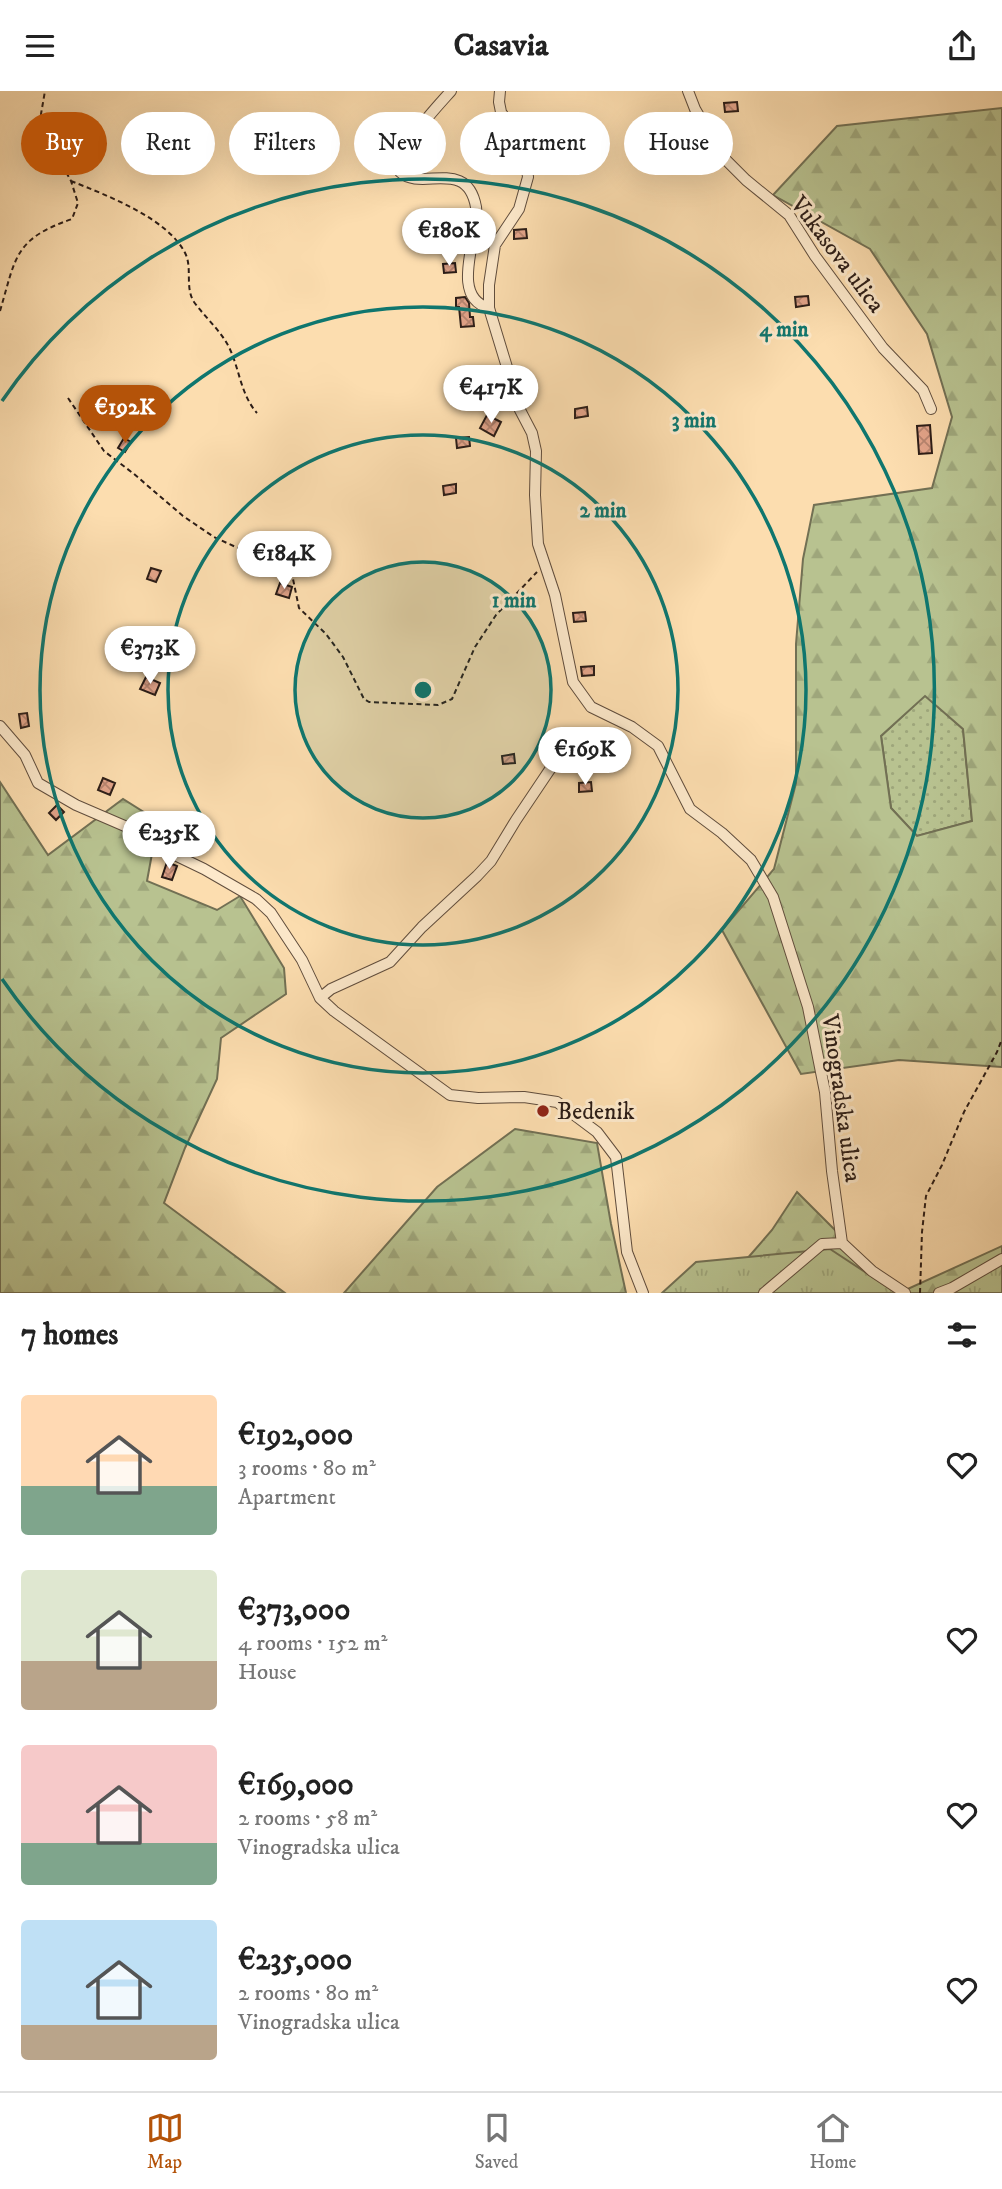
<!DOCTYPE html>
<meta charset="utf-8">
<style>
body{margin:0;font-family:"IM FELL DW Pica",serif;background:#f6f6f6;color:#222;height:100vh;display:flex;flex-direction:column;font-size:26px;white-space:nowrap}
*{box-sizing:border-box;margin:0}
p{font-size:23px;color:#767676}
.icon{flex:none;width:38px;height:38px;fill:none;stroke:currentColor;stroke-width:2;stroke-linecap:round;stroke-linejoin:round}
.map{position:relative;height:1202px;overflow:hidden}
.details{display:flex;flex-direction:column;background:#fff;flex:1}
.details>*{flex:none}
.hud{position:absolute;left:21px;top:21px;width:961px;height:63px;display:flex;gap:14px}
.price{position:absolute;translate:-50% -60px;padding:0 16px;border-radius:24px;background:#fff;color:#222;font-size:23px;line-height:46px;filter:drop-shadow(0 2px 4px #0008)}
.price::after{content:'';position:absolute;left:50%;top:42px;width:21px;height:16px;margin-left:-10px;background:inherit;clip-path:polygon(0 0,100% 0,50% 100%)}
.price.selected{background:#b45309;color:#fff}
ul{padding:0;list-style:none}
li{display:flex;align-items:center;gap:21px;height:175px;padding:0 21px}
li span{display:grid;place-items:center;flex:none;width:196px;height:140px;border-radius:7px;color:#555}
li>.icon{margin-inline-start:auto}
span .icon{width:84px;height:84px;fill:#fffc;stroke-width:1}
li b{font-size:30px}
h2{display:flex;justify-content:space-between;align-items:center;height:84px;padding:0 21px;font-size:30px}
.pill{padding:0 24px;border-radius:32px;background:#fff;box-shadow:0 7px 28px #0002;font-size:24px;line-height:63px}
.pill.selected{background:#b45309;color:#fff}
header{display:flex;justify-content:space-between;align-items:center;height:91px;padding:0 21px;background:#fff;font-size:32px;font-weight:700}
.menu{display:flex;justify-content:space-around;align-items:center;height:98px;border-top:2px solid #e0e0e0;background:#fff;font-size:19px;color:#767676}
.menu a{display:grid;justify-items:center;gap:4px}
.menu .selected{color:#b45309}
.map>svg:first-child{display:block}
.grass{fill:url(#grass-dots);stroke:#727054;stroke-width:2}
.forest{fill:url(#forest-firs);stroke:#727054;stroke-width:2;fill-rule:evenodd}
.park{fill:url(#park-tufts);stroke:#727054;stroke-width:2}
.building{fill:url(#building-cross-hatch);stroke:#2c1d17;stroke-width:2}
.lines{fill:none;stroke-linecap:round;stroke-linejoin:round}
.minor-casing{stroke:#604d3d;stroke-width:12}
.path{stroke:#2c1d17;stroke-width:2;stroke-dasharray:5 3.5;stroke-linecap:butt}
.minor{stroke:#fde9cb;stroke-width:10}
.ring{fill:none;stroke:#0f766e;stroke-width:3.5}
.poi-dot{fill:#8f2418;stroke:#fde9cb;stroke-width:2.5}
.labels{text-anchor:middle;stroke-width:6;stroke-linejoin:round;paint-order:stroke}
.street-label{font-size:24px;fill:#2c1d17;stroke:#fde9cb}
.poi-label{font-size:24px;fill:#2c1d17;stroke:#fde9cb;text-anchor:start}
.centre{fill:#0f766e;stroke:#fde9cb;stroke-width:3.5}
.ring-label{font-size:21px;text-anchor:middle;font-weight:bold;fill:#0f766e;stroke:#fde9cb;stroke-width:6;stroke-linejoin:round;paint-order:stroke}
</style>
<header><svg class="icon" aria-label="menu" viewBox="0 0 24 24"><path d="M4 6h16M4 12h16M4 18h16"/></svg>Casavia<svg class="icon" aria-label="share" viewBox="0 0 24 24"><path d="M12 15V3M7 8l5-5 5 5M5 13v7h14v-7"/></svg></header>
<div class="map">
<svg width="1002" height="1202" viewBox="0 0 1002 1202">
<defs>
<pattern id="grass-dots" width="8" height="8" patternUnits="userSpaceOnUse" patternTransform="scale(1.75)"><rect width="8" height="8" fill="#b8c290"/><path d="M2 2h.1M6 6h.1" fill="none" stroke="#9ea67b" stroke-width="1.8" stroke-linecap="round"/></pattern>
<pattern id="forest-firs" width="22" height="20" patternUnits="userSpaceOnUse" patternTransform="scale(1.75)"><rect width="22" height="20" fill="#b8c290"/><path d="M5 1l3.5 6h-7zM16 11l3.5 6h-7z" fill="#9ea67b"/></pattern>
<pattern id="park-tufts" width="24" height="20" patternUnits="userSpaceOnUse" patternTransform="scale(1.75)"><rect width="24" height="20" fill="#b8c290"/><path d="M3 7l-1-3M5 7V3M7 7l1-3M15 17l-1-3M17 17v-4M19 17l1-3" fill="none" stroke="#9ea67b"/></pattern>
<pattern id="building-cross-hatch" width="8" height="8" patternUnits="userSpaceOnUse" patternTransform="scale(1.75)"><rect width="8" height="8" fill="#e3a48a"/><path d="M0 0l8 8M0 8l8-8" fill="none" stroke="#b88570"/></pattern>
</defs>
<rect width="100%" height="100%" fill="#fcddaf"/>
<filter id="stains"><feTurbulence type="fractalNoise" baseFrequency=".00286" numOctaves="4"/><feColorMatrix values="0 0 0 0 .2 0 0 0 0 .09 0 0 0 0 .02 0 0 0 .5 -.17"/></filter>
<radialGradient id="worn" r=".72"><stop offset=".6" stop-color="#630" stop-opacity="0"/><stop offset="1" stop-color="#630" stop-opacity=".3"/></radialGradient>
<path class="grass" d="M925 604 963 638 972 730 917 745 891 717 881 645Z"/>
<path class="forest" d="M1002 17V976L899 969 801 983 722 839 774 778 796 692V553L803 468 814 414 932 397 952 326 927 243 870 158 773 104 837 35ZM925 605 963 638 972 730 917 745 891 717 881 645Z
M0 691 48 764 123 708 158 730 147 790 217 819 240 805 284 877 286 903 221 947 217 988 185 1057 164 1112 285 1202H0Z
M515 1038 597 1052 611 1133 626 1202H344L437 1096Z
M797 1101 898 1202 746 1169 772 1139Z
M1002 1155V1202H899Z"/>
<path class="park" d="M830 1158 897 1202H662L696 1171Z
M1002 1167V1202H944Z"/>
<path class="building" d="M737 11 738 20 725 21 724 12Z
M526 138 527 147 514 148V139Z
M455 172 456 181 444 182 443 173Z
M808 205 809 214 796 216 795 206Z
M465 206 469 212 470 226H473L474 235 461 236 459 216H456V207Z
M587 316 588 325 575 327V318Z
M487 324 501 331 494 345 480 337Z
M930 334 932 362 919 363 917 335Z
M469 346 470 355 457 357 456 347Z
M124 347 131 351 125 361 118 357Z
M456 393V402L444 404 443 395Z
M151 477 161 480 156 491 147 488Z
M280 492 292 496 289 507 276 503Z
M585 521 586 530 574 531 573 522Z
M594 575V584L582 585 581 576Z
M146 586 160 592 155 604 140 598Z
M27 622 29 635 21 637 19 623Z
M514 663 515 672 503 673 502 665Z
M103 687 115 692 110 704 98 699Z
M591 691 592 700 579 701V692Z
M57 714 64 721 56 729 49 722Z
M167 771 177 775 172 789 162 786Z"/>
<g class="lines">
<g class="minor-casing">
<path id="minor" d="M451 0C436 17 397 57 400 81 421 101 467 66 476 116 480 143 448 206 489 217
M500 0 499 11 501 21 518 48 526 72 528 86 519 118 495 154 489 194V217L520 319 532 342 536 360 535 404 538 453 555 504 573 591 591 616 632 636 658 655 690 718 722 742 751 769 773 806 808 916 825 1001 832 1080 842 1152
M688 0 695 18 723 66 746 89 789 124 815 165 883 257 923 299 931 318
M0 635 25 664 38 692 76 714 127 736 148 751 204 778 256 808 271 822 302 869 320 907 331 898 390 871 422 836 477 785 491 770 516 729 571 647
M320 907 334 920 450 1004 478 1007 524 1006 557 1011 597 1041 616 1066 627 1161 643 1202
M764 1202 822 1153 842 1152 872 1180 905 1202
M939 1202 952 1197 1002 1168"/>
</g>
<path class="path" d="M71 90C106 104 170 128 186 164 192 178 185 197 194 211 207 229 224 242 232 263 240 283 242 305 257 322
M0 220C16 166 14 148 72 128L78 112 71 90 44 41 41 23 45 0
M68 307 104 360 134 383 183 425 214 446 240 458 263 463 282 471 288 478 293 488 299 517 326 543 343 566 364 608 369 611 438 614 452 608 475 556 496 524 537 481
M920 1202 922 1141 926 1105 942 1074 964 1021 997 961 1002 948"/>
<use href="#minor" class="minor"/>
</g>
<circle cx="423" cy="599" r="128" fill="#0f766e" fill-opacity=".12"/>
<g class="ring">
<circle cx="423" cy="599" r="128"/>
<circle cx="423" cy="599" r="255"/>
<circle cx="423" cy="599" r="383"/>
<path d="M2 310A511 511 0 1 1 2 888"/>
</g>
<circle class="poi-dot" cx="543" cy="1020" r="7"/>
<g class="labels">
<g class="street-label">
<text transform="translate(838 163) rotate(53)" y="8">Vukasova ulica</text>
<text transform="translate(842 1007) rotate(82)" y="8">Vinogradska ulica</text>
</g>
<g class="poi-label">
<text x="557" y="1028">Bedenik</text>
</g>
</g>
<circle cx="423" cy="599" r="10" class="centre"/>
<g class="ring-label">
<text x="784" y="245">4 min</text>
<text x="694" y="336">3 min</text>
<text x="603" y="426">2 min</text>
<text x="514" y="516">1 min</text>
</g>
<rect width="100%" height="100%" filter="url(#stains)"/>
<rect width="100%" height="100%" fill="url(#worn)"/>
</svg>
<b class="price" style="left:449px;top:177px">€180K</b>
<b class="price" style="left:491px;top:334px">€417K</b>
<b class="price selected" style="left:125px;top:354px">€192K</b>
<b class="price" style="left:284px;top:500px">€184K</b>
<b class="price" style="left:150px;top:595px">€373K</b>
<b class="price" style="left:585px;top:696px">€169K</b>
<b class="price" style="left:169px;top:780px">€235K</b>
<div class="hud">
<a class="pill selected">Buy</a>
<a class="pill">Rent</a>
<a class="pill">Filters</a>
<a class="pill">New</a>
<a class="pill">Apartment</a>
<a class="pill">House</a>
</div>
</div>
<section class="details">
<h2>7 homes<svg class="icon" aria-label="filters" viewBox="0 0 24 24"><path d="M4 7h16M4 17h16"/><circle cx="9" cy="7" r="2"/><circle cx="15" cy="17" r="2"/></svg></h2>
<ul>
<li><span style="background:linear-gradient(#ffd9b3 65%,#7fa58c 0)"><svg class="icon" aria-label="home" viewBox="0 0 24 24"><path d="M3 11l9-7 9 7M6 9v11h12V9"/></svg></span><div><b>€192,000</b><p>3 rooms · 80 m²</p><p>Apartment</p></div><svg class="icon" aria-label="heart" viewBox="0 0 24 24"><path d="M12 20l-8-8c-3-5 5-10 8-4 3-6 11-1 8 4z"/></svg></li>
<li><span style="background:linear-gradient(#dfe7d0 65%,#b9a48a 0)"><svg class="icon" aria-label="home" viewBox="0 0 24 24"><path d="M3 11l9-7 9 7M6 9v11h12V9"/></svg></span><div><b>€373,000</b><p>4 rooms · 152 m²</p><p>House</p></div><svg class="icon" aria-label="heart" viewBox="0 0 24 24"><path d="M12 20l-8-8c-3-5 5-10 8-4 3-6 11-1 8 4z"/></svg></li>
<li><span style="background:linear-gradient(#f6c9c9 70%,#7fa58c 0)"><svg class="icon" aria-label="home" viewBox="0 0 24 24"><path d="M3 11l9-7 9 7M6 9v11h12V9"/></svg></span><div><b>€169,000</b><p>2 rooms · 58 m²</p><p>Vinogradska ulica</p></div><svg class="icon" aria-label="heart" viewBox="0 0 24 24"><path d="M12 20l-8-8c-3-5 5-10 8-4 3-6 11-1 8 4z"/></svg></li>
<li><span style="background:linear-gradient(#bfe0f5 75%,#b9a48a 0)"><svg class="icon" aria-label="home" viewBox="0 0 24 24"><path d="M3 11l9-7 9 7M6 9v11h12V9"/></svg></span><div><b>€235,000</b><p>2 rooms · 80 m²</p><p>Vinogradska ulica</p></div><svg class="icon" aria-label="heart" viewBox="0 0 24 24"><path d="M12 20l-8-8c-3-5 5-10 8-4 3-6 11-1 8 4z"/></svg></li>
</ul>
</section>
<nav class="menu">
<a class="selected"><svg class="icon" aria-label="map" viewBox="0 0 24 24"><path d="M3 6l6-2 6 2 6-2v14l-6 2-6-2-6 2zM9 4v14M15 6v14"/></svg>Map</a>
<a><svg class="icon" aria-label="saved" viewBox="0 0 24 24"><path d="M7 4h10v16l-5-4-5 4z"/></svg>Saved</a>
<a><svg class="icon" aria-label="home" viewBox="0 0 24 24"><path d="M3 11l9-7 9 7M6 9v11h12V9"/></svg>Home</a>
</nav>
